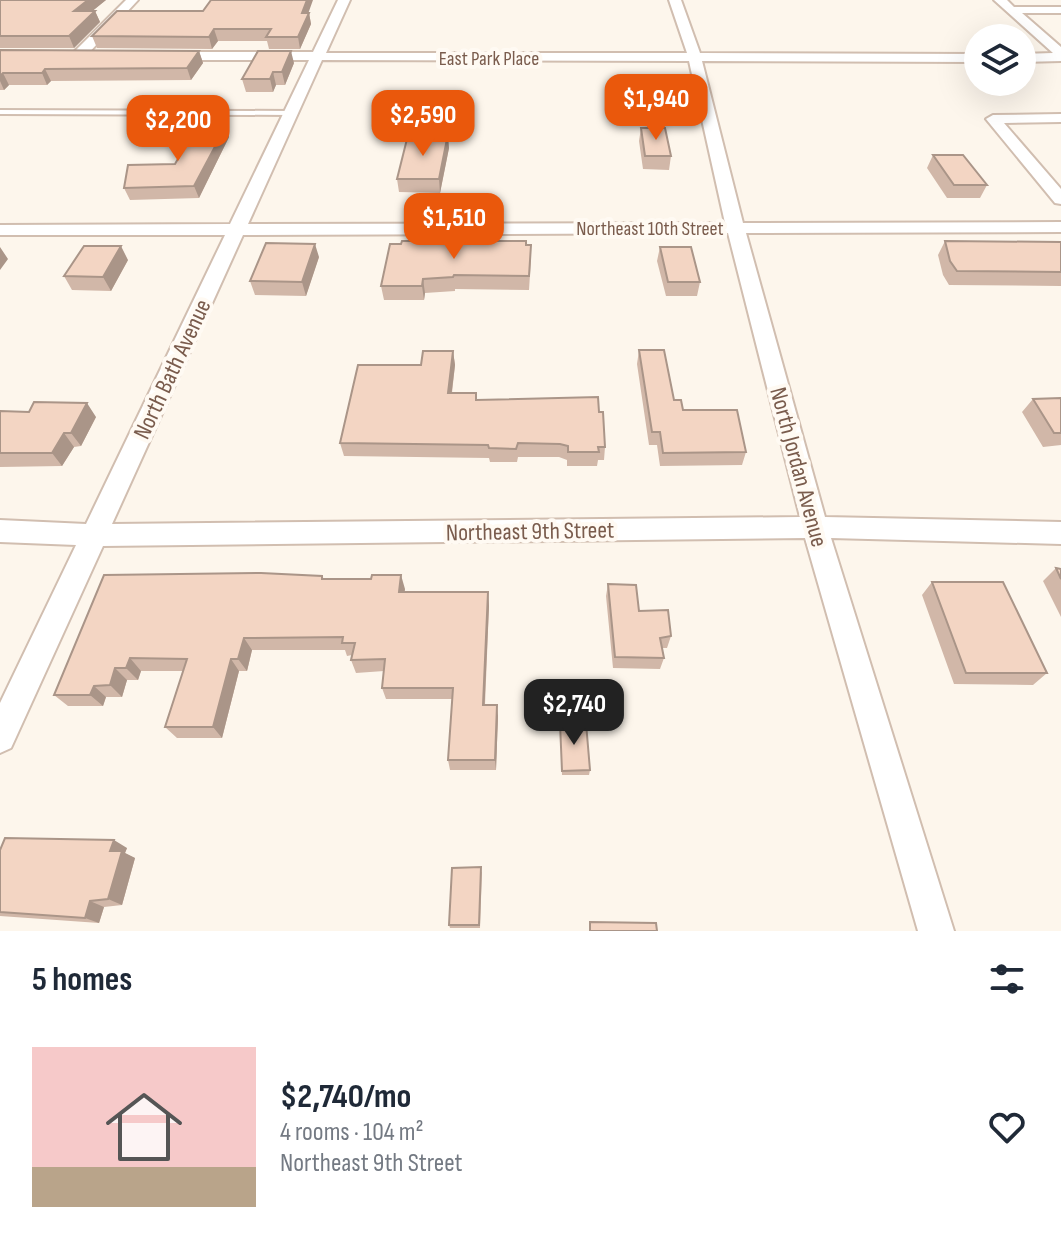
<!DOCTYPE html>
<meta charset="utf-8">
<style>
body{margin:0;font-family:"Sofia Sans Condensed",sans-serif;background:#f6f6f7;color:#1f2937;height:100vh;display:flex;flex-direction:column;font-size:30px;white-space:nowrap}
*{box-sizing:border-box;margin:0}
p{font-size:26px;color:#747a83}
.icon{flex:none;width:44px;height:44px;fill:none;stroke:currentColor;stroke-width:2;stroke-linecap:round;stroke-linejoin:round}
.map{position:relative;height:931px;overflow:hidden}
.details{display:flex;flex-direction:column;background:#fff;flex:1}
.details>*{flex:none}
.fabs{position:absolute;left:964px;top:24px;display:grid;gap:16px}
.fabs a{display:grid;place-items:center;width:72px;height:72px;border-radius:50%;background:#fff;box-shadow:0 8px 32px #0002;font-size:40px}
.price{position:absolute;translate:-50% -68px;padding:0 18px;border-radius:16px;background:#ea580c;color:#fff;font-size:26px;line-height:52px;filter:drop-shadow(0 2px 4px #0008)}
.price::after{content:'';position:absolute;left:50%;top:48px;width:24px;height:18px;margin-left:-12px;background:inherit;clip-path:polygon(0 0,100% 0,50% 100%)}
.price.on{background:#222;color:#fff}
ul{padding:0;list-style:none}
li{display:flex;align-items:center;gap:24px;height:200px;padding:0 32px}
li+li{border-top:2px solid #e0e1e3}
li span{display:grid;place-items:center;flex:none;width:224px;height:160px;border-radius:0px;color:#555}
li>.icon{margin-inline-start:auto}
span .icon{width:96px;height:96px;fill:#fffc;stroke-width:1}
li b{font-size:34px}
h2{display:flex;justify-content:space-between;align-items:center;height:96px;padding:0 32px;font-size:34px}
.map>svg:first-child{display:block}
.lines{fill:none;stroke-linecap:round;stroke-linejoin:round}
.lane-casing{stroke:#d1beb0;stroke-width:4}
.street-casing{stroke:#d1beb0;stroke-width:4}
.lane{fill:#fff;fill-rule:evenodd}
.street{fill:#fff;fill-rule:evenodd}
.wall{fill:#d1b7a8}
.shaded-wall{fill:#aa9588}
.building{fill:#f3d5c3;stroke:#aa9588;stroke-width:2}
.labels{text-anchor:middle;stroke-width:8;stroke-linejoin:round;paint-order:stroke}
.far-street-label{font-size:20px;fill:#7a5c4d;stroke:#fffaf3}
.street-label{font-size:24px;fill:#7a5c4d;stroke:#fffaf3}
</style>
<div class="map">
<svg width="1061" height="931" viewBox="0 0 1061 931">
<rect width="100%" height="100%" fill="#fdf6ec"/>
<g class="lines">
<g class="lane-casing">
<path id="lane" d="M0 110 292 111 296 113 292 115 0 114Z"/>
</g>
<g class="street-casing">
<path id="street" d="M126 0H138L84 58H74V52Z
M338 0H350L326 53H687L669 0H681L700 53 978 54V62L702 61 743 223 1061 222V232L746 233 825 517 1061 522V544L831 538 954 931H918L805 538 103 546 11 748 0 753V703L76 545 0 542V520L86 524 225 235H0V225L230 224 309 60H170L164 56 170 52H313ZM322 60 689 61 725 223 248 224ZM728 233 800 517 112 524 243 235Z
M994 0H1007L1014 7H1061V13H1022L1061 47V61L1022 62V54L1053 53Z
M1061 114V122L1004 123 1061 189V204L1055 203 986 119 993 115Z"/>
</g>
<use href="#lane" class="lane"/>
<use href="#street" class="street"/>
</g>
<path class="wall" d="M0 0H106L92 11H95L100 22 74 48H0Z
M309 13 311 24 300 49H269L267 41H218L212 49 97 48 92 36Z
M0 50 199 51 203 63 191 80 51 81 47 85H9L4 90H0Z
M294 63 285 85H276L273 92H246L242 79Z
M226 126 229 137 199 198 130 200 124 188 175 164Z
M641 128 671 156 669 170 643 169 639 141Z
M449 148 440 193 399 192 397 179Z
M933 155 987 185 980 198H947L927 168Z
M945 241 1061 242V286L949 285 943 275 938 255Z
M526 245 531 259 529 290 455 289V291L425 293 424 300H384L381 286Z
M660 247 700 282 697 296H666L657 261Z
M319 257 306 296 255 295 250 281Z
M128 260 111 291 72 290 64 276Z
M639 350 674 400 683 410 746 452 742 465 660 466 657 445H649L637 364Z
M453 351 455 365 452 393 477 400 599 412 605 447 604 460H598L597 466H567V460L559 457H518L517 462H490L489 458 344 456 340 443 421 365Z
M1061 398V445L1043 447 1022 412 1033 399Z
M0 411 96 417 81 446 74 447 62 466 0 467Z
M1056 568 1061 569V617L1043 581Z
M104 575 322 576 324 579 405 589 404 592H488L489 606 485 705 498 716 496 770H450L448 760 452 699H386L382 688 384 671 356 673 351 660 352 655 347 656 345 650H252L247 671H239L222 738H177L165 727 183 671H141L138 680H127L122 697H106L103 706H68L54 695Z
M932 582 1047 673 1033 685 954 684 922 595Z
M608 584 671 636 667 648H662L664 658 660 669 613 668 606 596Z
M560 723 590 770 589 775H562Z
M127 848 125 853 135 858 122 905 104 907 99 923 0 916V850Z
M482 871 480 928H450L449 925Z"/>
<path class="shaded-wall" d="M88 0H106L79 22 74 11Z
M307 0H313L308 14 309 13 311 24 300 49 298 37 302 13Z
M95 11 100 22 74 48 69 36Z
M214 29 218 41 212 49 209 37Z
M199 51 203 63 191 80 187 68Z
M291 51 294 63 285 85 282 72Z
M45 69 51 81 47 85 42 73Z
M273 72 276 85 273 92 270 79Z
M3 73 9 85 4 90 0 81V76Z
M226 126 229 137 199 198 194 186Z
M448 134 449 148 440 193 439 179Z
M315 244 319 257 306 296 302 282Z
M121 246 128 260 111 291 103 277Z
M0 247 8 259 0 270Z
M423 279 425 293 424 300 422 286Z
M453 351 455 365 450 406 448 393Z
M87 403 96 417 81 446 71 433Z
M64 433 74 447 62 466 52 453Z
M401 575 405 589 403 605 399 592Z
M488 592 489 606 484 716 483 705Z
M244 638 252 650 247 671 238 659Z
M130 658 141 671 138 680 126 668Z
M231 659 239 671 222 738 213 727Z
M115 668 127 680 122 697 110 685Z
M94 686 106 697 103 706 90 695Z
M497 705 498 716 496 770 495 760Z
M114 840 127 848 125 853 135 858 122 905 108 899 110 851Z
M90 901 104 907 99 923 85 918Z"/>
<path class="building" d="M0 0H88L74 11H95L69 36H0Z
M211 0H307L302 13H309L298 37H266L271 29H214L209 37 92 36 117 11H203Z
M0 50 199 51 187 68 45 69 42 73H3L0 76Z
M258 51H291L282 72H273L270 79H242Z
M197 126H226L194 186 124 188 128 165 175 164Z
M641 128H665L671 156H645Z
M424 134H448L439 179H397L407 139H423Z
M933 155H963L987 185H954Z
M402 241H526V245H531L529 276 454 275 453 277 423 279 422 286H381L390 244H401Z
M945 241 1061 242V272L957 271 950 261Z
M266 243 315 244 302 282 250 281Z
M84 246H121L103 277 64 276Z
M660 247H691L700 282H668Z
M639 350H664L674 400H681L683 410H737L746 452 663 453 660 432H652Z
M423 351H453L448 393H476V400L598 397 599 412H603L605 447H598L599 452H568V446L560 444 518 443 516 449 489 448 488 445 340 443 358 365H421Z
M1061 398V433H1054L1033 399Z
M34 402 87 403 71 433H64L52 453H0V411L29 412Z
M1056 568 1061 569V579Z
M261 573 322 576V579H371L372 575H401L399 592H488L483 705H497L495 760H448L453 688H382L385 659 351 660 355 643H342L343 637 244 638 238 659H231L213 727H165L187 659 130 658 126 668H115L110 685 94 686 90 695H54L104 575Z
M932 582H1003L1047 673H966Z
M608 584 636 585 639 611 668 610 671 636 660 638 664 658 615 657Z
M560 723H586L590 770 562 771Z
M5 838 114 840 110 851H122L108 899 90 901 85 918 0 912V850Z
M481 867 479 925H449L452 868Z
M590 922 656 923 657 931H590Z"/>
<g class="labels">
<g class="far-street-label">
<text x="489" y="65">East Park Place</text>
<text x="650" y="235">Northeast 10th Street</text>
</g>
<g class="street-label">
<text transform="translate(172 369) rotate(-65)" y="8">North Bath Avenue</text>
<text transform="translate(799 467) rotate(75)" y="8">North Jordan Avenue</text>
<text transform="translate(530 531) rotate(-1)" y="8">Northeast 9th Street</text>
</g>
</g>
</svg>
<div class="fabs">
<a><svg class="icon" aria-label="layers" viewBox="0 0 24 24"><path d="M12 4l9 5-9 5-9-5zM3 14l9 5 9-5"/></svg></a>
</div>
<b class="price" style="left:656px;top:142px">$1,940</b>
<b class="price" style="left:423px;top:158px">$2,590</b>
<b class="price" style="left:178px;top:163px">$2,200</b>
<b class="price" style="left:454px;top:261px">$1,510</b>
<b class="price on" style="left:574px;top:747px">$2,740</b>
</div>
<section class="details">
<h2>5 homes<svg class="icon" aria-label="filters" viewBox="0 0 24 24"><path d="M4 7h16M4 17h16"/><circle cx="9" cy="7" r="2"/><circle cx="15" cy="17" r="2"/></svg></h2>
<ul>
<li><span style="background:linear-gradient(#f6c9c9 75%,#b9a48a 0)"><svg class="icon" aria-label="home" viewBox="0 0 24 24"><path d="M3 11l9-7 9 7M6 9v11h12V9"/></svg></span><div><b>$2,740/mo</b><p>4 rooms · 104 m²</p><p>Northeast 9th Street</p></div><svg class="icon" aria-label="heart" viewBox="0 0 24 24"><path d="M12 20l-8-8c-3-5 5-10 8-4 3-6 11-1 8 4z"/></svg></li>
</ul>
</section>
